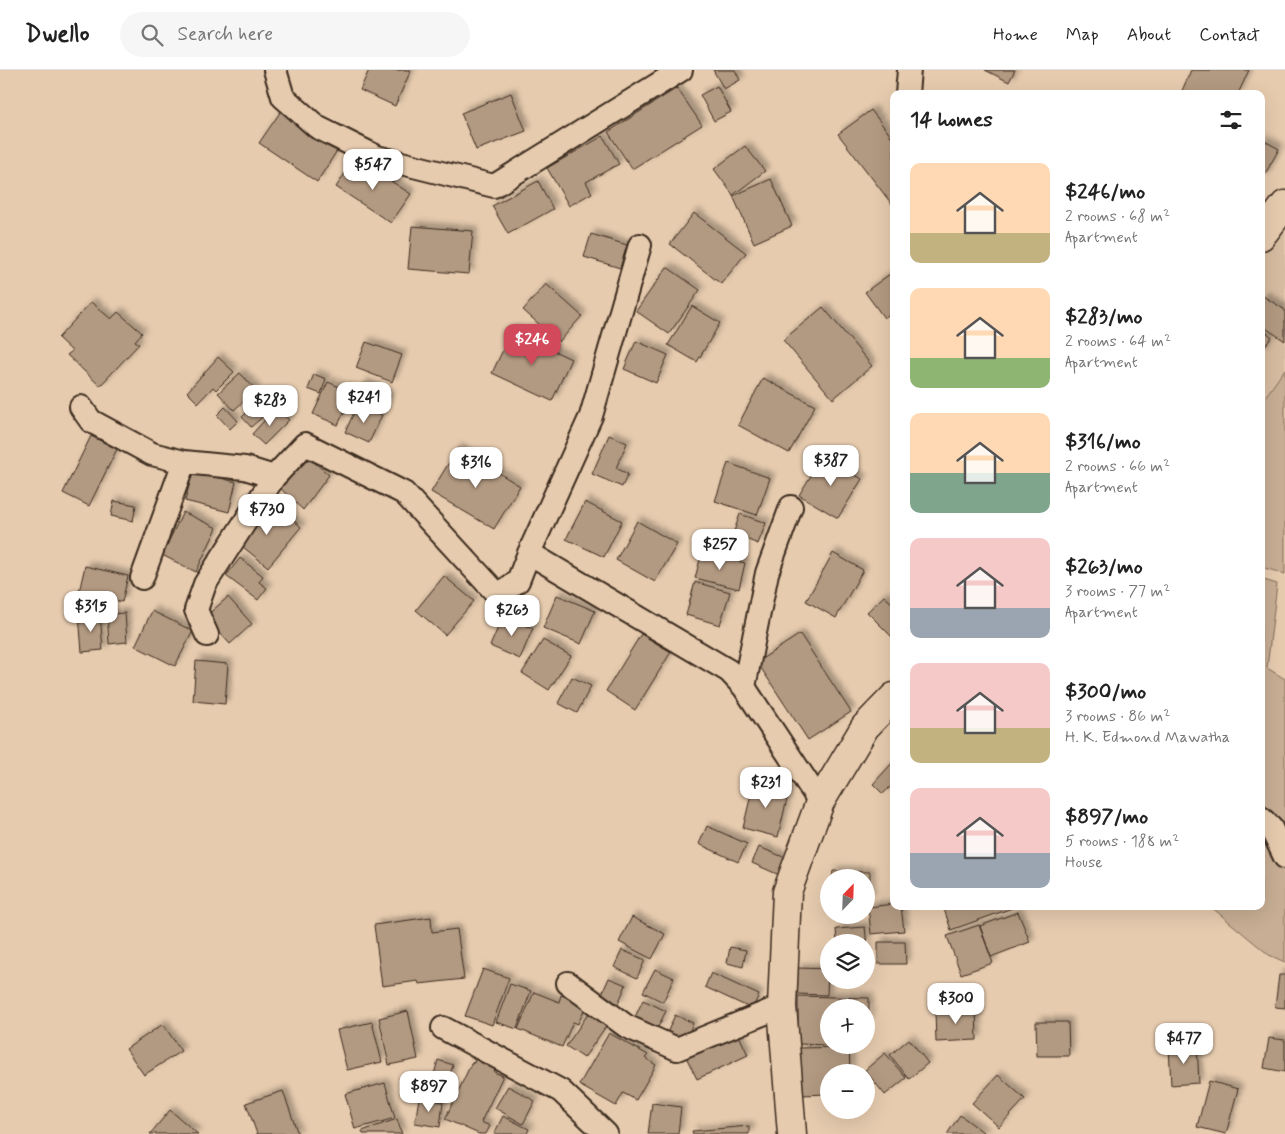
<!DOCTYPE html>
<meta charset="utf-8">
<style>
body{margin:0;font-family:Mynerve,sans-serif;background:#f6f6f6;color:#222;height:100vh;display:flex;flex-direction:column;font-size:19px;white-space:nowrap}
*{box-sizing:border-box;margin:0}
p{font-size:16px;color:#767676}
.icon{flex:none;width:28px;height:28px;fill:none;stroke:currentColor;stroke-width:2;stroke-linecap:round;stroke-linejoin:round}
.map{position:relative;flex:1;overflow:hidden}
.sheet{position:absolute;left:890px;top:20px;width:375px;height:820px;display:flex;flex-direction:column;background:#fff;border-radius:10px;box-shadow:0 5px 20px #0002}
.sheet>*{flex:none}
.needle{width:32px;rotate:23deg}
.tools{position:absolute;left:820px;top:799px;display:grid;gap:10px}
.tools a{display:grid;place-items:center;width:55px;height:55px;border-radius:50%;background:#fff;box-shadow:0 5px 20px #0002;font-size:25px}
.price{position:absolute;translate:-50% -42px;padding:0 11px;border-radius:10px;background:#fff;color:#222;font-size:16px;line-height:32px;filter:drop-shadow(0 1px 2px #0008)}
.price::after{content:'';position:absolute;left:50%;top:30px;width:15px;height:11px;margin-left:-8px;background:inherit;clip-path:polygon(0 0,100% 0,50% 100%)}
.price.current{background:#d1495b;color:#fff}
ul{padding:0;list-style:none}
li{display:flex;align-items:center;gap:15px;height:125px;padding:0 20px}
li span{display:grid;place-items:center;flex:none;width:140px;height:100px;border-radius:10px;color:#555}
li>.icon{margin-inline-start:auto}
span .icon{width:60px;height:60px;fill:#fffc;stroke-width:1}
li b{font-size:21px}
h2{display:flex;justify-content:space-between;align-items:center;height:60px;padding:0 20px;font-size:21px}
header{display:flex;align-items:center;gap:30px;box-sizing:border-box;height:70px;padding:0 25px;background:#fff;border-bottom:1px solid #e0e0e0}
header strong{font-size:24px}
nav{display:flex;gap:28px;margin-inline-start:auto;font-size:18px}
.search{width:350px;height:45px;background:#f6f6f6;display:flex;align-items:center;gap:12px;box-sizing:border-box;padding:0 18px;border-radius:28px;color:#767676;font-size:19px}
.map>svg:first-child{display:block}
.built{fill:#d6bca0}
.green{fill:#c7ae94;stroke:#816c59}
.building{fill:#b29981;stroke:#3b2a1e;filter:url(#shadow)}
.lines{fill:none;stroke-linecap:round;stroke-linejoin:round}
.minor-casing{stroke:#3b2a1e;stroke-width:26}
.major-casing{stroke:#3b2a1e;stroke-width:31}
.minor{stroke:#e6cbae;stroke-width:22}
.major{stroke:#e6cbae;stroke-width:28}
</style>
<header>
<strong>Dwello</strong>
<div class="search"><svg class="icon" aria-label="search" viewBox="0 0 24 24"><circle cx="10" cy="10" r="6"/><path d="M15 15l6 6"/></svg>Search here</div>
<nav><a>Home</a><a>Map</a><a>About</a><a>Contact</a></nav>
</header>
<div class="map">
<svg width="1285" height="1064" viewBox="0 0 1285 1064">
<defs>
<filter id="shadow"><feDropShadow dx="4.5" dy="-4.5" stdDeviation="2.5" flood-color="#0004"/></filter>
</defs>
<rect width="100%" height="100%" fill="#e6cbae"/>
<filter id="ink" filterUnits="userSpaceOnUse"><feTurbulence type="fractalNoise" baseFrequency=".02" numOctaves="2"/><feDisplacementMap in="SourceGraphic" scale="10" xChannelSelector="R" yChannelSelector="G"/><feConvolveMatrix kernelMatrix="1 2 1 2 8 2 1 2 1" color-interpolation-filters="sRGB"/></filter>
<g filter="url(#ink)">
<path class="built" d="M1285 135V299L1261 333V166Z"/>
<path class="green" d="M1285 299V504L1261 497V333Z
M1261 509 1277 514 1267 598 1285 609V892L1269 885 1210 836H1261Z"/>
<path class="building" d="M369 0H411L395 36 360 20Z
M713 0H735L740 10 724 19Z
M985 0H1015L1009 12Z
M1191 0H1249L1238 24H1183L1181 23Z
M717 16 731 42 714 51 700 25Z
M677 18 702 55 632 99 608 62Z
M511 23 526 61 476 80 461 43Z
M871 40 894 70V137L838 64Z
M281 41 338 79 317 112 259 73Z
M603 66 619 94 586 112 592 123 569 136 547 98Z
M1261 69 1279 79 1263 108 1261 107Z
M745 76 765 101 733 125 714 99Z
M355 88 411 124 391 153 336 117Z
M771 109 792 156 754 173 733 126Z
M538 111 553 139 508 164 492 136Z
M694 143 746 183 721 214 670 174Z
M412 156 473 161 469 204 408 199Z
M591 164 627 175 620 198 584 187Z
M667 197 700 220 669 264 636 241Z
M894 201V241L884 248 865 222Z
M546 214 582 246 559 272 523 240Z
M1263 226 1285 240V271L1261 255V229Z
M91 232 111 249 118 242 142 263 135 271 139 274 100 316 67 285 72 281 58 268Z
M692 236 720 253 697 292 668 275Z
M823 237 872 296 833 329 783 270Z
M1261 258 1272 267 1261 281Z
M512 261 571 289 552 331 492 303Z
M636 271 668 285 656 313 624 299Z
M366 272 402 285 392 312 356 298Z
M218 287 234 302 216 320 213 317 198 333 187 322Z
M240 303 256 320 234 340 218 323Z
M314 304 326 309 321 324 308 319Z
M763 308 815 336 789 383 738 355Z
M328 312 353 323 338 355 313 344Z
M363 313 390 325 383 341 356 329Z
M265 325 275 336 251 357 242 347Z
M358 334 382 345 369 373 345 362Z
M225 337 238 351 230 359 217 345Z
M276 338 289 350 264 375 252 364Z
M609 365 627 373 616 398 628 404 622 417 592 404Z
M91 366 117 379 89 436 63 423Z
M458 378 520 416 494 459 431 422Z
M306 385 329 405 303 440 279 417Z
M823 386 862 409 838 448 799 425Z
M728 393 770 408 757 445 715 431Z
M193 401 236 412 229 442 185 431Z
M114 431 136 435 133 451 111 446Z
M585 432 622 451 604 487 566 469Z
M259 438 275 451 283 441 301 457 268 497 233 469Z
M183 442 217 458 196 502 162 485Z
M740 444 766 453 758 474 733 464Z
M637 451 677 474 655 512 616 490Z
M702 482 745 493 739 519 695 508Z
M833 483 863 500 836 548 806 531Z
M240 488 263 506 259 512 267 518 258 530 226 506Z
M85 496 128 506 122 532 79 522Z
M444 506 474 531 445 565 416 540Z
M695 512 730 522 720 555 686 545Z
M557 525 595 541 581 574 543 558Z
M884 526 894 535V569L867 542Z
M228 527 252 554 230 574 205 547Z
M152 541 193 561 175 596 135 576Z
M125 543 127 572 109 574 107 544Z
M100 544 103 580 82 582 79 545Z
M503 546 533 558 520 589 490 576Z
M641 564 671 582 635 640 606 621Z
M800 564 851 642 808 670 757 592Z
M543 570 571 586 549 620 522 603Z
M196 591 228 594 225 634 193 631Z
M572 607 591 616 577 643 558 633Z
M894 691V713L883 724 873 714Z
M754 712 789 720 778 767 743 758Z
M707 756 747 774 738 792 699 774Z
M759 777 793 791 786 808 752 793Z
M833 801 870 802V827H866V808H832Z
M894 834V836H901L904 861 871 864 868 837Z
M943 836H1015V837L951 860Z
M1018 842 1030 872 991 887 980 856Z
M431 847 432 862 457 859 464 909 419 914 418 911 382 916 374 855Z
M632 847 665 864 652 889 619 872Z
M979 855 993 893 961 904 947 866Z
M865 857 868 884H866V872H837L836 859Z
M878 872H905L906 894H878Z
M730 877 746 880 743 897 727 893Z
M622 880 645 890 637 908 614 897Z
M798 898 828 899 827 925 796 924Z
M483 899 509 908 492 955 465 946Z
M655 899 674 908 663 932 643 922Z
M711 903 759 925 752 939 705 917Z
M1279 905H1285V938L1275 937Z
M609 908 626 915 618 934 601 926Z
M510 914 531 921 517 959 496 952Z
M534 922 559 932 561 925 586 936 578 954 573 952 562 977 518 959Z
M798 926 869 928V951H866V938H829V975L798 974Z
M643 930 666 941 657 959 634 949Z
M593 937 611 949 584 988 566 976Z
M976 939 977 970 936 972 935 941Z
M408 941 418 989 389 995 379 948Z
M675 945 693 953 686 971 667 963Z
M372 952 382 992 347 1000 337 960Z
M1036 952H1068L1069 986H1037Z
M163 954 181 981 144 1005 126 979Z
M737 961 748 985 697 1009 685 985Z
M609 963 648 985 645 988 656 995 636 1030 623 1023 616 1036 579 1015Z
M1269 968 1285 970V1002L1264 998Z
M909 969 928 993 909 1009 890 985Z
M1197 975 1199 1013 1171 1015 1169 977Z
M849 977 850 1002H829V1024L801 1025 799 978Z
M885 983 906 1008 885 1025 865 1000Z
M476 986 496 996 494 1002 503 1006 481 1052 490 1056 486 1064H479L445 1049 472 992 474 993Z
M438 990 453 995 448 1012 433 1008Z
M998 1005 1025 1029 999 1057 972 1033Z
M1209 1011 1238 1019 1226 1064 1197 1057Z
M385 1013 395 1048 355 1059 345 1024Z
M508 1016 535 1031 523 1054 495 1038Z
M283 1021 298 1064H257L246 1033Z
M419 1028 443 1032 440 1057 415 1053Z
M652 1033 681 1037 678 1064H648Z
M170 1040 198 1064H150Z
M960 1045 986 1064H947Z
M503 1046 529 1059 527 1064H494Z
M397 1049 402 1064H363L362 1061Z
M749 1056V1064H693L692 1061Z"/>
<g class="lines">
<g class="minor-casing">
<path id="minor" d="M275 0 283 27 317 57 377 87 494 116 681 0
M907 24 909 0
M640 175 591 346 529 483 729 601 744 617 820 732
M81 337 91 351 152 384 184 392 245 398 274 407
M142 508 184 392
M207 565 196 540 205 514 274 407 305 374 404 423 498 525 518 511 529 483
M744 617 767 503 791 437
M1261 748 1271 758 1285 787
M568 913 626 956 677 979 782 936
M443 958 561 1021 606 1064"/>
</g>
<g class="major-casing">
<path id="major" d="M1261 166 1285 135
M792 1064 782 936 787 822 820 732 865 657 894 627"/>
</g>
<use href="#minor" class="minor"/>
<use href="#major" class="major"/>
</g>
</g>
</svg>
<div class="tools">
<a><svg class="needle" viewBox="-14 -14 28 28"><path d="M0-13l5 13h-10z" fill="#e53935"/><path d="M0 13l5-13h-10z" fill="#767676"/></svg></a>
<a><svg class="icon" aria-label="layers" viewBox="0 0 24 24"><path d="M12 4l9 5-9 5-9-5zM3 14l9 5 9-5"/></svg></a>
<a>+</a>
<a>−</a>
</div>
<b class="price" style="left:373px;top:121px">$547</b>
<b class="price current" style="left:532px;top:296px">$246</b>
<b class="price" style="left:364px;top:354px">$241</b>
<b class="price" style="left:270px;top:357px">$283</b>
<b class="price" style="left:831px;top:417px">$387</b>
<b class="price" style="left:476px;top:419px">$316</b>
<b class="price" style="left:267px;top:466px">$730</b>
<b class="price" style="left:720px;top:501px">$257</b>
<b class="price" style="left:91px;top:563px">$315</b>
<b class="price" style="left:512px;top:567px">$263</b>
<b class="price" style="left:766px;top:739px">$231</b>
<b class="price" style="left:956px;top:955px">$300</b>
<b class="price" style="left:1184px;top:995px">$477</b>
<b class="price" style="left:429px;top:1043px">$897</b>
<section class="sheet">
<h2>14 homes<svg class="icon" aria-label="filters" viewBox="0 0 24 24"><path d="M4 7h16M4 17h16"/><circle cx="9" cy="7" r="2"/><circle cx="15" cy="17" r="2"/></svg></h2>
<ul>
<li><span style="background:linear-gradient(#ffd9b3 70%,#c2b280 0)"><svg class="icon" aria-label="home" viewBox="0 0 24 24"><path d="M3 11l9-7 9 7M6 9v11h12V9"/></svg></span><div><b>$246/mo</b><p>2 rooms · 68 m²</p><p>Apartment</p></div></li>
<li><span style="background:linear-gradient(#ffd9b3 70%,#8fb573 0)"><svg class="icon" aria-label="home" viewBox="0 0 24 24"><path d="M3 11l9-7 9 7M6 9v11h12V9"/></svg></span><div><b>$283/mo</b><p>2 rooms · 64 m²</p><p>Apartment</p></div></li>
<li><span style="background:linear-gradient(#ffd9b3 60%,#7fa58c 0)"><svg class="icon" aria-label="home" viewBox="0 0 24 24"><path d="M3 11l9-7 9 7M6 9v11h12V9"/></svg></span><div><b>$316/mo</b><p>2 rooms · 66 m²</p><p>Apartment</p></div></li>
<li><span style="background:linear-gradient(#f6c9c9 70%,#9aa5b1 0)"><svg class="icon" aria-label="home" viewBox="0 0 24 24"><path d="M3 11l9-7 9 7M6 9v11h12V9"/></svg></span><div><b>$263/mo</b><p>3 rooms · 77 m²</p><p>Apartment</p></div></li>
<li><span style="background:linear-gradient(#f6c9c9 65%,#c2b280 0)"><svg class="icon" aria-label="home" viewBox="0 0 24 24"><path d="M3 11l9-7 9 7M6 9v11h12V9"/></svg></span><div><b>$300/mo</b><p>3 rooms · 86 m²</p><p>H. K. Edmond Mawatha</p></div></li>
<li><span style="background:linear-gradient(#f6c9c9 65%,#9aa5b1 0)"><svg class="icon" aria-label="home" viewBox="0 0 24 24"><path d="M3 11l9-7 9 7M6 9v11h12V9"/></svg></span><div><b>$897/mo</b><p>5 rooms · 188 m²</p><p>House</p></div></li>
</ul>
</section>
</div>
